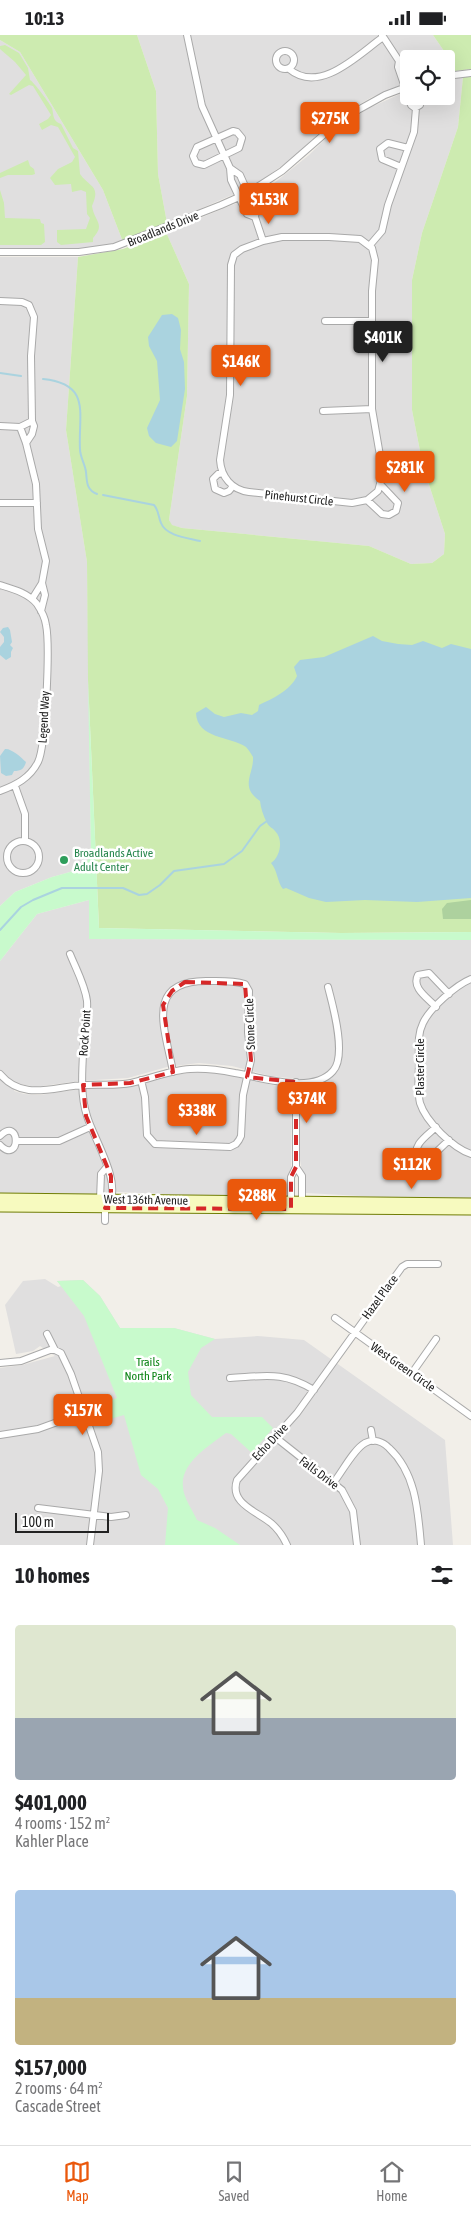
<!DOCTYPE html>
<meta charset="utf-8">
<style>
body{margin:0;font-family:"Asap Condensed",sans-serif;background:#f6f6f6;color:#202124;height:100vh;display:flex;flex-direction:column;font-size:19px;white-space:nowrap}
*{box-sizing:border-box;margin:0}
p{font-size:16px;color:#757577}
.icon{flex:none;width:28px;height:28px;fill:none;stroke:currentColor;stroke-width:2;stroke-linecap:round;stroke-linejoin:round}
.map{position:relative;height:1510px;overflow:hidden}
.details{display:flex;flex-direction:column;background:#fff;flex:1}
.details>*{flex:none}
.buttons{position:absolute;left:400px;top:15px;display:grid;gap:10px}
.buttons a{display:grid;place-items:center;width:55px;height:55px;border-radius:5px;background:#fff;box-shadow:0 5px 20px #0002;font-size:25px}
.scale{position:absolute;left:15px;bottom:12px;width:94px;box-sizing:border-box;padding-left:5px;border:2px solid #222;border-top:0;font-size:14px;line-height:18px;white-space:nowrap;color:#222;-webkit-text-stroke:4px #fff;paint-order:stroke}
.price{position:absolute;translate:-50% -42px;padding:0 11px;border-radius:5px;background:#ea580c;color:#fff;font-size:16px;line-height:32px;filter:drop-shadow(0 1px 2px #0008)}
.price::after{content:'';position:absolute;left:50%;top:30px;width:15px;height:11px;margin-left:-8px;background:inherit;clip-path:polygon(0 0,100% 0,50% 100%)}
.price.selected{background:#222;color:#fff}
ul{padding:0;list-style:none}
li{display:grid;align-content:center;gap:10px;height:265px;padding:0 15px}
li span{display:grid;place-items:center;height:155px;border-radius:5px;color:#555}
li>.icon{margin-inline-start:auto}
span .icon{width:90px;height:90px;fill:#fffc;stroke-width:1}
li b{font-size:21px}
h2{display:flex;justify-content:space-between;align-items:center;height:60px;padding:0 15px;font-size:21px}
.status{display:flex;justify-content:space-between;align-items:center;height:35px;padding:0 25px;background:#fff;direction:ltr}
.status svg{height:14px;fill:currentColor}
.tab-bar{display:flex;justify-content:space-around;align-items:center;height:70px;border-top:1px solid #e0e0e0;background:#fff;font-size:14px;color:#757577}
.tab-bar a{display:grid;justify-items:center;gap:2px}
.tab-bar .selected{color:#ea580c}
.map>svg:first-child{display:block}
.residential{fill:#e0dfdf}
.grass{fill:#cdebb0}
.forest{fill:#add19e}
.park{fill:#c8facc}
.water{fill:#aad3df}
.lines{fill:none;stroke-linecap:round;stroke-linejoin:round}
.stream{stroke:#aad3df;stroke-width:2}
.minor-casing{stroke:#a9a9a9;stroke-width:8}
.secondary-casing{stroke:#707d05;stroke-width:11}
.minor{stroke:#fff;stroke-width:6}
.secondary{stroke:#f7fabf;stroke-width:9}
.marked{fill:none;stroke:#d62828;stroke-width:4;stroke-dasharray:10 6;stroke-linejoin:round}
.leisure-dot{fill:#2e9e5b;stroke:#fff;stroke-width:2}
.labels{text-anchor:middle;stroke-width:5;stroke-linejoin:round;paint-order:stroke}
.street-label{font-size:12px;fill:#222;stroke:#fff}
.leisure-label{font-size:12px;fill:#27864d;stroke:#fff;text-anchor:start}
.park-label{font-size:12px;fill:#0c8416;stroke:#fff}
</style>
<div class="status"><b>10:13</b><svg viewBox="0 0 49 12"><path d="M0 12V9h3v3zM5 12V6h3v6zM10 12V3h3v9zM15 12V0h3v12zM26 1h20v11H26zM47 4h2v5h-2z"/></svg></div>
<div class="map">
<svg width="471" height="1510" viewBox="0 0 471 1510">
<rect width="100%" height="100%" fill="#f2efe9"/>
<path class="residential" d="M137 0H433L453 29 455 36 446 38V24H409V47L372 62 351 74 321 96 293 123 253 151 167 188 158 139 156 56Z
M0 5 20 17 103 155 123 207 111 210 72 215H0Z
M463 42 458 92 422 198 412 245V375L423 431 445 499 444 519 432 528 411 529 369 511 182 493 171 490 169 485 187 361 189 249 166 197 237 168 273 149 309 120 328 101 367 74 409 55V61H446V46Z
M0 222H78L66 395 87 527 91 821 81 834 52 842 15 857 0 871Z
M89 865V904L471 905V1164L380 1162 306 1158 300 1125V1044L270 1041 232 1031 199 1028 167 1032 128 1043 79 1046 35 1052 16 1048 14 1056 24 1059 40 1060 202 1036 226 1038 272 1050 290 1052 292 1055 291 1132 289 1140 288 1158 285 1161 186 1160 119 1157 92 1160 0 1159V926L37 879Z
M45 1244 58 1252 61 1251 57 1246 83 1245 100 1261 120 1293H174L215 1304 258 1301 304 1305 445 1405 453 1510H0V1333L22 1330 55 1321 40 1311 33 1316 16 1319 5 1270 23 1246Z"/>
<path class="grass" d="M0 0H137L156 56 158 139 167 188 123 207 103 155 20 17 0 5Z
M433 0H471V34L455 36 453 29Z
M5 10 19 18 28 33 30 45C33 46 51 70 52 73 54 80 52 86 61 89L73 113 78 116 80 139C90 153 101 150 92 171 94 186 106 189 93 203V207L61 210 57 207V195L86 194 90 183 87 179 86 157 81 155 72 157 71 149 55 150 50 143 58 134 72 127 75 122 58 92 51 90 42 95 39 89 48 84 51 80 33 51 29 50 11 60 9 59 26 40 15 27 0 14V11Z
M463 42H471V897L341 898 99 893 88 645 87 527 66 395 78 222 123 214 166 197 189 249 187 361 169 485 172 490 182 493 369 511 411 529 432 528 444 519 445 499 423 431 412 375V245L422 198 458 92Z
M28 125 30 131 34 134 35 139 32 140H8L0 143V138Z
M0 155 4 168 5 183 40 184 41 188 44 189 45 207 41 210H0Z"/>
<path class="forest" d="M471 865V884H443L442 874 447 868Z"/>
<path class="park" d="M88 645 99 893 341 898 471 897V905L89 904V865L37 879 0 926V871L15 857 52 842 81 834 91 821Z
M83 1245 100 1261 120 1293H174L215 1304 201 1313 188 1337 191 1360 212 1382H262L273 1393 252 1418 231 1399 226 1398C209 1411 180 1428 183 1452 183 1462 193 1476 197 1485L215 1493 240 1510H165L168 1473 158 1454 141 1440 124 1380 96 1388 91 1373 117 1363 84 1281 57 1246Z"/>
<path class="water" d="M172 279 178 283 181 295 180 314 184 327 185 354 177 406 171 412 156 408 149 401 147 393 160 365 157 326 149 311 148 302 162 280Z
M8 592 10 595 12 607 10 610 13 613 11 617V622L6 625 0 620V612L4 607V602L0 597 3 593Z
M373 601 382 606 398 609 412 610 423 606 442 613 451 609 471 614V863L417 867 365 865 326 867 309 863 286 853 283 854C277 847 278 836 271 828 280 822 284 805 275 796 273 793 269 792 267 788 263 780 261 774 260 766 239 752 254 739 253 722 251 719 249 715 246 712 230 701 197 704 196 678L206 672 215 679 224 682 241 678 252 680 258 676 259 670C272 664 291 655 297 641L294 632 300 625 324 622Z
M5 714C11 713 21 722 26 727 24 734 21 736 14 736L12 740 6 741 1 738 0 721Z"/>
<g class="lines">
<path class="stream" d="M0 338 21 341
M43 344C92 349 78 379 80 414 80 422 85 429 86 437 87 446 86 455 97 459
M103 460 154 470C159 476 158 481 161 488 166 501 188 503 200 506
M0 895 21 872 33 865 62 853H123L139 860 147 859 160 850 174 836 224 829 242 816 260 791 267 786"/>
<g class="minor-casing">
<path id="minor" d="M187 0 202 71 230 133 231 145 247 179 255 182
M382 0 399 26 403 27 409 35
M276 25a9 9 0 1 1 18 0a9 9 0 1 1-18 0Z
M399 26 398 32 411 70 415 73 420 70 418 61
M289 34C320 60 359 19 383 2
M446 41 471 38
M233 96 237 97 242 103 239 113 204 130 196 128 193 121 197 112Z
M401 132 382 124 380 114 388 108 408 113
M230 133 240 140 256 176 255 182 263 206
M370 210 382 196 388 170 414 97 416 73
M0 217H79L114 212 221 170 248 158 282 136 328 96 358 75 385 60 409 51
M0 266 22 267 29 270 34 282 31 321 32 386 20 392 0 391
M325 286H372
M323 376 372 374
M20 392 26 408 36 449 38 494 46 526 42 548
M26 408 32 399 34 391 32 386
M223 438 218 439 213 444 215 454 224 458 229 456 233 451
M367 465 378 456 383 438 372 374V256L375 225 372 213 360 204 329 202H282L263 206 242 214 234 220 231 230 230 360 220 425C221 442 232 455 249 457L352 468 367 465 382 479 389 480 396 476 398 468 381 450
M0 468H37
M0 550C13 554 28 558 37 569 41 575 45 582 46 590 50 609 46 711 38 727 30 743 16 750 0 756
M32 564 42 548 45 560 41 576
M15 751 25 779V806
M7 822a16 16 0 1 1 32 0a16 16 0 1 1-32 0Z
M70 919C76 934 85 950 87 966 88 978 85 989 84 1001 83 1026 79 1057 87 1081 93 1102 122 1148 109 1167
M471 944C456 950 430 973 423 988 417 1000 419 1013 419 1026 419 1039 417 1055 420 1068 426 1087 453 1113 471 1119
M436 972C428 963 411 953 418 940L429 938 449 959
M0 1039C23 1067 55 1051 85 1050 100 1049 116 1051 131 1048 150 1044 170 1035 190 1034 205 1033 220 1035 235 1038 261 1042 312 1060 333 1036 347 1021 333 971 328 952
M141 1045 145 1062 147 1100 155 1109 230 1112 236 1109 239 1105 241 1101 243 1060 251 1025 248 997 249 956 245 949C232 945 219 946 206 946 143 946 166 996 173 1037
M436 1092C428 1100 411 1110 418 1123L429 1124 449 1105
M0 1101C21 1080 21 1131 0 1110
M17 1106H59L90 1092
M296 1132 302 1141V1170
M102 1167 100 1164 101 1139 106 1133
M291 1170V1142L296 1132V1047
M105 1186V1173
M335 1283 471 1381
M47 1299 55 1315 61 1318 71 1339 98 1417 99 1436 90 1510
M0 1328 21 1326 50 1315H55
M412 1338 436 1304
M230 1343C266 1341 283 1336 314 1355
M371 1395 373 1406
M0 1400 38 1394 85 1377
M275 1402 342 1455 353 1476 357 1510
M334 1447C342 1437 354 1414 365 1408 374 1403 383 1407 389 1413 416 1438 418 1476 421 1510
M38 1473 111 1482 126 1480
M287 1510C283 1501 278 1494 271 1488 256 1476 229 1468 237 1445L297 1378 402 1232 407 1229H438"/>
</g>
<g class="secondary-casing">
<path id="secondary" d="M0 1163 471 1168
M0 1172 471 1175"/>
</g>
<use href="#minor" class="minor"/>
<use href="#secondary" class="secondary"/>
</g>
<path class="marked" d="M185 947 245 949 251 1025 247 1042 296 1047V1132L291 1142V1174L105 1173 111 1164V1141L86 1081 83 1050 130 1048 173 1037 163 970 172 956Z"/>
<circle class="leisure-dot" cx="64" cy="825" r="5"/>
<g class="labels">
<g class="street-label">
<text transform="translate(163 194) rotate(-22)" y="4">Broadlands Drive</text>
<text transform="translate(299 463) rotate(6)" y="4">Pinehurst Circle</text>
<text transform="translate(44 682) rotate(-87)" y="4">Legend Way</text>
<text transform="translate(250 989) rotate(-92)" y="4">Stone Circle</text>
<text transform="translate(85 998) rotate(-86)" y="4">Rock Point</text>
<text transform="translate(420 1032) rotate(-90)" y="4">Plaster Circle</text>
<text transform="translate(146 1165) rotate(1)" y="4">West 136th Avenue</text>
<text transform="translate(380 1262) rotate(-54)" y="4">Hazel Place</text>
<text transform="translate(403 1332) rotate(35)" y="4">West Green Circle</text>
<text transform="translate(270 1407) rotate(-47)" y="4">Echo Drive</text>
<text transform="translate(319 1438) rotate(37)" y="4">Falls Drive</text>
</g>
<g class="leisure-label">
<text x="74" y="822">Broadlands Active<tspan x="74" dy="14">Adult Center</tspan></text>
</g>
<g class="park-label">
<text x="148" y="1331">Trails<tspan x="148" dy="14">North Park</tspan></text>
</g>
</g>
</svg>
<div class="buttons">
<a><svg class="icon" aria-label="locate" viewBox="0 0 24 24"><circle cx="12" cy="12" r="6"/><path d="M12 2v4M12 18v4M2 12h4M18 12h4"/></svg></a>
</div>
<div class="scale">100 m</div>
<b class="price" style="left:330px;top:109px">$275K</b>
<b class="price" style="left:269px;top:190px">$153K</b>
<b class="price selected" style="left:383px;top:328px">$401K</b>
<b class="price" style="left:241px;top:352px">$146K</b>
<b class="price" style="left:405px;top:458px">$281K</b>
<b class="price" style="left:307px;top:1089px">$374K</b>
<b class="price" style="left:197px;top:1101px">$338K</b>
<b class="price" style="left:412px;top:1155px">$112K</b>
<b class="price" style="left:257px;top:1186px">$288K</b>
<b class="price" style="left:83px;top:1401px">$157K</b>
</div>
<section class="details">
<h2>10 homes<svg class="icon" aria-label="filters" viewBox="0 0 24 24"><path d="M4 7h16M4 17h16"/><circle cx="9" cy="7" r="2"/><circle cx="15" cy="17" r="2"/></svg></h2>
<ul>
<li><span style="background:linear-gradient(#dfe7d0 60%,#9aa5b1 0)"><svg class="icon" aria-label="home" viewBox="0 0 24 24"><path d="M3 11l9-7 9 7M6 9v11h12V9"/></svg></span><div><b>$401,000</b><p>4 rooms · 152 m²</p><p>Kahler Place</p></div></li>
<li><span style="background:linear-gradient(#a9c7e8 70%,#c2b280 0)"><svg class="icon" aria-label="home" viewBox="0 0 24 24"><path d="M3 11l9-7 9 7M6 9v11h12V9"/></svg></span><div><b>$157,000</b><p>2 rooms · 64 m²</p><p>Cascade Street</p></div></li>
</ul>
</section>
<nav class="tab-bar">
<a class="selected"><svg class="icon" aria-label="map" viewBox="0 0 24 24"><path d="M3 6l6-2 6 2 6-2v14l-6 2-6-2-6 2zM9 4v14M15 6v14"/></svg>Map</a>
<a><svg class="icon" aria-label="saved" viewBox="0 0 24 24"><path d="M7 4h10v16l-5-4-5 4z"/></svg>Saved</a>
<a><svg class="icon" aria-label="home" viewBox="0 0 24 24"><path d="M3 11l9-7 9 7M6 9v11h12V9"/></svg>Home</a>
</nav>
